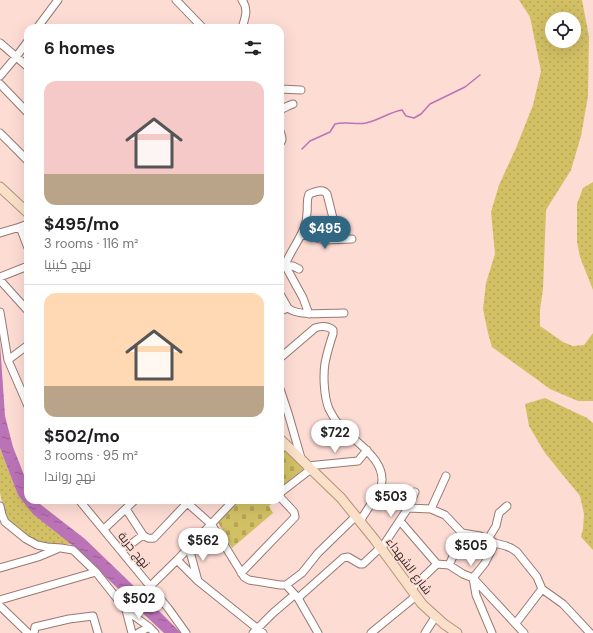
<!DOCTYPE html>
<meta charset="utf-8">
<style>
body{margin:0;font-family:"DM Sans",Cairo,sans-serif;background:#f2f2f2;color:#202124;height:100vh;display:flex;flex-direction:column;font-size:15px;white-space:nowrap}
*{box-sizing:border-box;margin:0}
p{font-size:13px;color:#757577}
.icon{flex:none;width:22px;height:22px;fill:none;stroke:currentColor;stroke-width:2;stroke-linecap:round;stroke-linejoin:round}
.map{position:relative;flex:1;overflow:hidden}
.sheet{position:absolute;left:24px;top:24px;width:260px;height:480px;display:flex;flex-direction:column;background:#fff;border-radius:12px;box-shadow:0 4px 16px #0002}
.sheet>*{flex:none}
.controls{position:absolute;left:545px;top:12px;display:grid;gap:8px}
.controls a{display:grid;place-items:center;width:36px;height:36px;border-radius:50%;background:#fff;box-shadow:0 4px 16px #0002;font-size:20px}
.price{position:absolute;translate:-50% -34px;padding:0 9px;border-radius:14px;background:#fff;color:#222;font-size:13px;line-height:26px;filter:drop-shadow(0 1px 2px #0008)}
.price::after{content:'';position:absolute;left:50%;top:24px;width:12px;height:9px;margin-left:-6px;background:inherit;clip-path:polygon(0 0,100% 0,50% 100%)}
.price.selected{background:#316782;color:#fff}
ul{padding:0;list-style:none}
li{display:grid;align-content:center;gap:8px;height:212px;padding:0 20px}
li+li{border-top:1px solid #e0e0e0}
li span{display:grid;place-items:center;height:124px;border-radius:12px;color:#555}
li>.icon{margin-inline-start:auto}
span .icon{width:72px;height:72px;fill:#fffc;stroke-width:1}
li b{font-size:17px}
h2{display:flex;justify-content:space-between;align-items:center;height:48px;padding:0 20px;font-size:17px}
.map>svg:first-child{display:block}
.grass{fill:url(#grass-dots);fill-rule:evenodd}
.cemetery{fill:url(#cemetery-stones)}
.water{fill:url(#water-ripples)}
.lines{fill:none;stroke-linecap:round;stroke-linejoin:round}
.stream{stroke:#bb73b7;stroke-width:1.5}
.minor-casing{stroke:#977972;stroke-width:9}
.major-casing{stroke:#b29377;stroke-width:11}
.minor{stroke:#fff;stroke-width:7}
.major{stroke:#fae0c8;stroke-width:9}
.labels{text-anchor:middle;stroke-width:3;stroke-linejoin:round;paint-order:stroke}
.street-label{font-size:12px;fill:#352825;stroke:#fddcd4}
</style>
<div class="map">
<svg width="593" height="633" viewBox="0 0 593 633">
<defs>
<pattern id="grass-dots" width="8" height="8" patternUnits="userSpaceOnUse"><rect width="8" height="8" fill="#d2c065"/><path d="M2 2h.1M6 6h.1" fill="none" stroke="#b5a558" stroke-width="1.8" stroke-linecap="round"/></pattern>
<pattern id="cemetery-stones" width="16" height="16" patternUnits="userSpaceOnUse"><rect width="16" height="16" fill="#d2c065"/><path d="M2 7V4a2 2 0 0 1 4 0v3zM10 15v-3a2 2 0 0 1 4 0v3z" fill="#b5a558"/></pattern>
<pattern id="water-ripples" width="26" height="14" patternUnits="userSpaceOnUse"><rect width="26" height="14" fill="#bb73b7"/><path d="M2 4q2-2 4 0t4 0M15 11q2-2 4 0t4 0" fill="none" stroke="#995e95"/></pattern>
</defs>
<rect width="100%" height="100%" fill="#fddcd4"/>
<path class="grass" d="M519 0H582L589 37 588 96 581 136 571 170 546 210 543 289 540 310V326L563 342 573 346 584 345 593 333V401H578L550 389 492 347 488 333 483 309 486 283 495 254 491 212 499 185 516 148 533 105 541 71 530 17ZM552 19H574V41H552Z
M593 182V290L580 257 577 242V204L583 188Z
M545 398 587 418 593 423V550L581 537 583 529 584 514 580 496 545 453 529 426 525 404Z
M0 448 18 495 52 529 72 544 47 545 38 542 28 536 11 523 5 514 0 493Z"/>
<path class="cemetery" d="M286 449 306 467 280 488V455Z
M238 500H276L269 506 273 513 232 548 218 522Z"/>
<path class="water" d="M0 343 5 416 13 447 28 485V500H37L40 504 85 539 139 591 130 600 72 545 33 514 18 495 0 448Z
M145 597 181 633H164L135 606Z"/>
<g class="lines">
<path class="stream" d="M302 149 310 141 330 132 335 124C345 121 356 125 366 123 379 120 390 112 402 110L406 116 414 118 421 114 430 104 465 87 480 75"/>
<g class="minor-casing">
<path id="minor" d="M176 0 203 28
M242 0C249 9 245 18 242 28
M37 28 58 0
M0 43 28 67
M0 76 16 57 28 41
M0 84 28 113
M280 89 301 90
M280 110 288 106 293 104
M280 131C281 135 284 140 280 143
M0 133 28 161
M20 227 28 248
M304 229 311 231 331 223 333 221V218L327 194C323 188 315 192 309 194 306 201 308 206 307 213 307 218 306 223 304 228 299 241 290 252 285 265L303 298 309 314
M0 233 20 227 28 224
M302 234 324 240 352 239
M280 269 285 265 293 266 299 269
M0 277 28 266
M0 280 28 311
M280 294 288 308
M280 311 288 308C298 317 330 313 344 313
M0 312 8 360 28 406
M280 358 315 328C321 326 328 326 333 330V334C330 343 327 353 325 363 323 376 324 397 329 409 332 415 335 420 339 425 355 442 391 462 380 490L360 521
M8 360 28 345
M280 389 288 413 301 458
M280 450 286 444
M307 466 358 461 367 450
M280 493 311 469
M79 500 168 608 186 633
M184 500 212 525 244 577 249 580 280 585H286L302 573 318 553 356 516
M0 506 2 515 5 522 26 539 37 545 47 547 61 548 73 550 96 572 126 610 149 627 155 633
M408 508 431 509 445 515 462 533 480 536 488 539 495 543 506 546 511 548 517 552 537 577 542 589 563 604 590 633
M126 509 143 535C147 538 149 539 154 538L190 500
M431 509 446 476
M400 521 437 564 449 565 463 574 473 578 524 633
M104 529 135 500
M488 539 496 526 499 513 507 506
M189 548 198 581
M381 549 408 508 415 492
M122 551 143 535
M177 560 198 581 263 633
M449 565 457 548 462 533
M0 568 38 557 57 549
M241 573 295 517 294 512 280 497
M286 585 298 598 318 633
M411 589 437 564
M298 598 343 558 348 557 360 564H363L380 548
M0 600 96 572
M0 606 28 633
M516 623 542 589
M34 633 35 627 69 619 93 616 98 633
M132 633 126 610 177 560 234 500
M138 633 149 627
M253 633 273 613 294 595
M371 633 416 596
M425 633 436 616
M492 633 476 595 473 578 485 563 495 543"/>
</g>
<g class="major-casing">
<path id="major" d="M0 187 28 213
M280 439 341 498 375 540 422 604 444 624 457 633"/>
</g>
<use href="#minor" class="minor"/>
<use href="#major" class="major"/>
</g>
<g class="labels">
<g class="street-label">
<text transform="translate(134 550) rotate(51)" y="4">نهج جربة</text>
<text transform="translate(409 566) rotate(53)" y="4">شارع الشهداء</text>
</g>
</g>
</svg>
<div class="controls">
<a><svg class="icon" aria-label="locate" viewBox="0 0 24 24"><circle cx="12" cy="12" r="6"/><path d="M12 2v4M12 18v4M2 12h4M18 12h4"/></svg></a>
</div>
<b class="price selected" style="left:325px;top:250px">$495</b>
<b class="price" style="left:335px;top:454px">$722</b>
<b class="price" style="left:391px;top:518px">$503</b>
<b class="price" style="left:203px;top:562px">$562</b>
<b class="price" style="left:471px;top:567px">$505</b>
<b class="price" style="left:139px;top:620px">$502</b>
<section class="sheet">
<h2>6 homes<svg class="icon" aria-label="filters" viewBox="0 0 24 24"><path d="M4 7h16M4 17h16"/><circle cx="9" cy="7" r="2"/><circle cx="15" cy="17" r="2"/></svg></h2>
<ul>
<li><span style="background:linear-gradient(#f6c9c9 75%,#b9a48a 0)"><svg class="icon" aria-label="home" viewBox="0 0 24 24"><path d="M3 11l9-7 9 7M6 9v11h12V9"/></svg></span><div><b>$495/mo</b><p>3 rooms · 116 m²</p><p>نهج كينيا</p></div></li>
<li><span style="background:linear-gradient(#ffd9b3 75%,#b9a48a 0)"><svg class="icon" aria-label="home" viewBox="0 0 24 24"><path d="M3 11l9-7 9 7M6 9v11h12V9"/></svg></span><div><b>$502/mo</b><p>3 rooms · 95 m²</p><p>نهج رواندا</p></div></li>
</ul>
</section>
</div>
